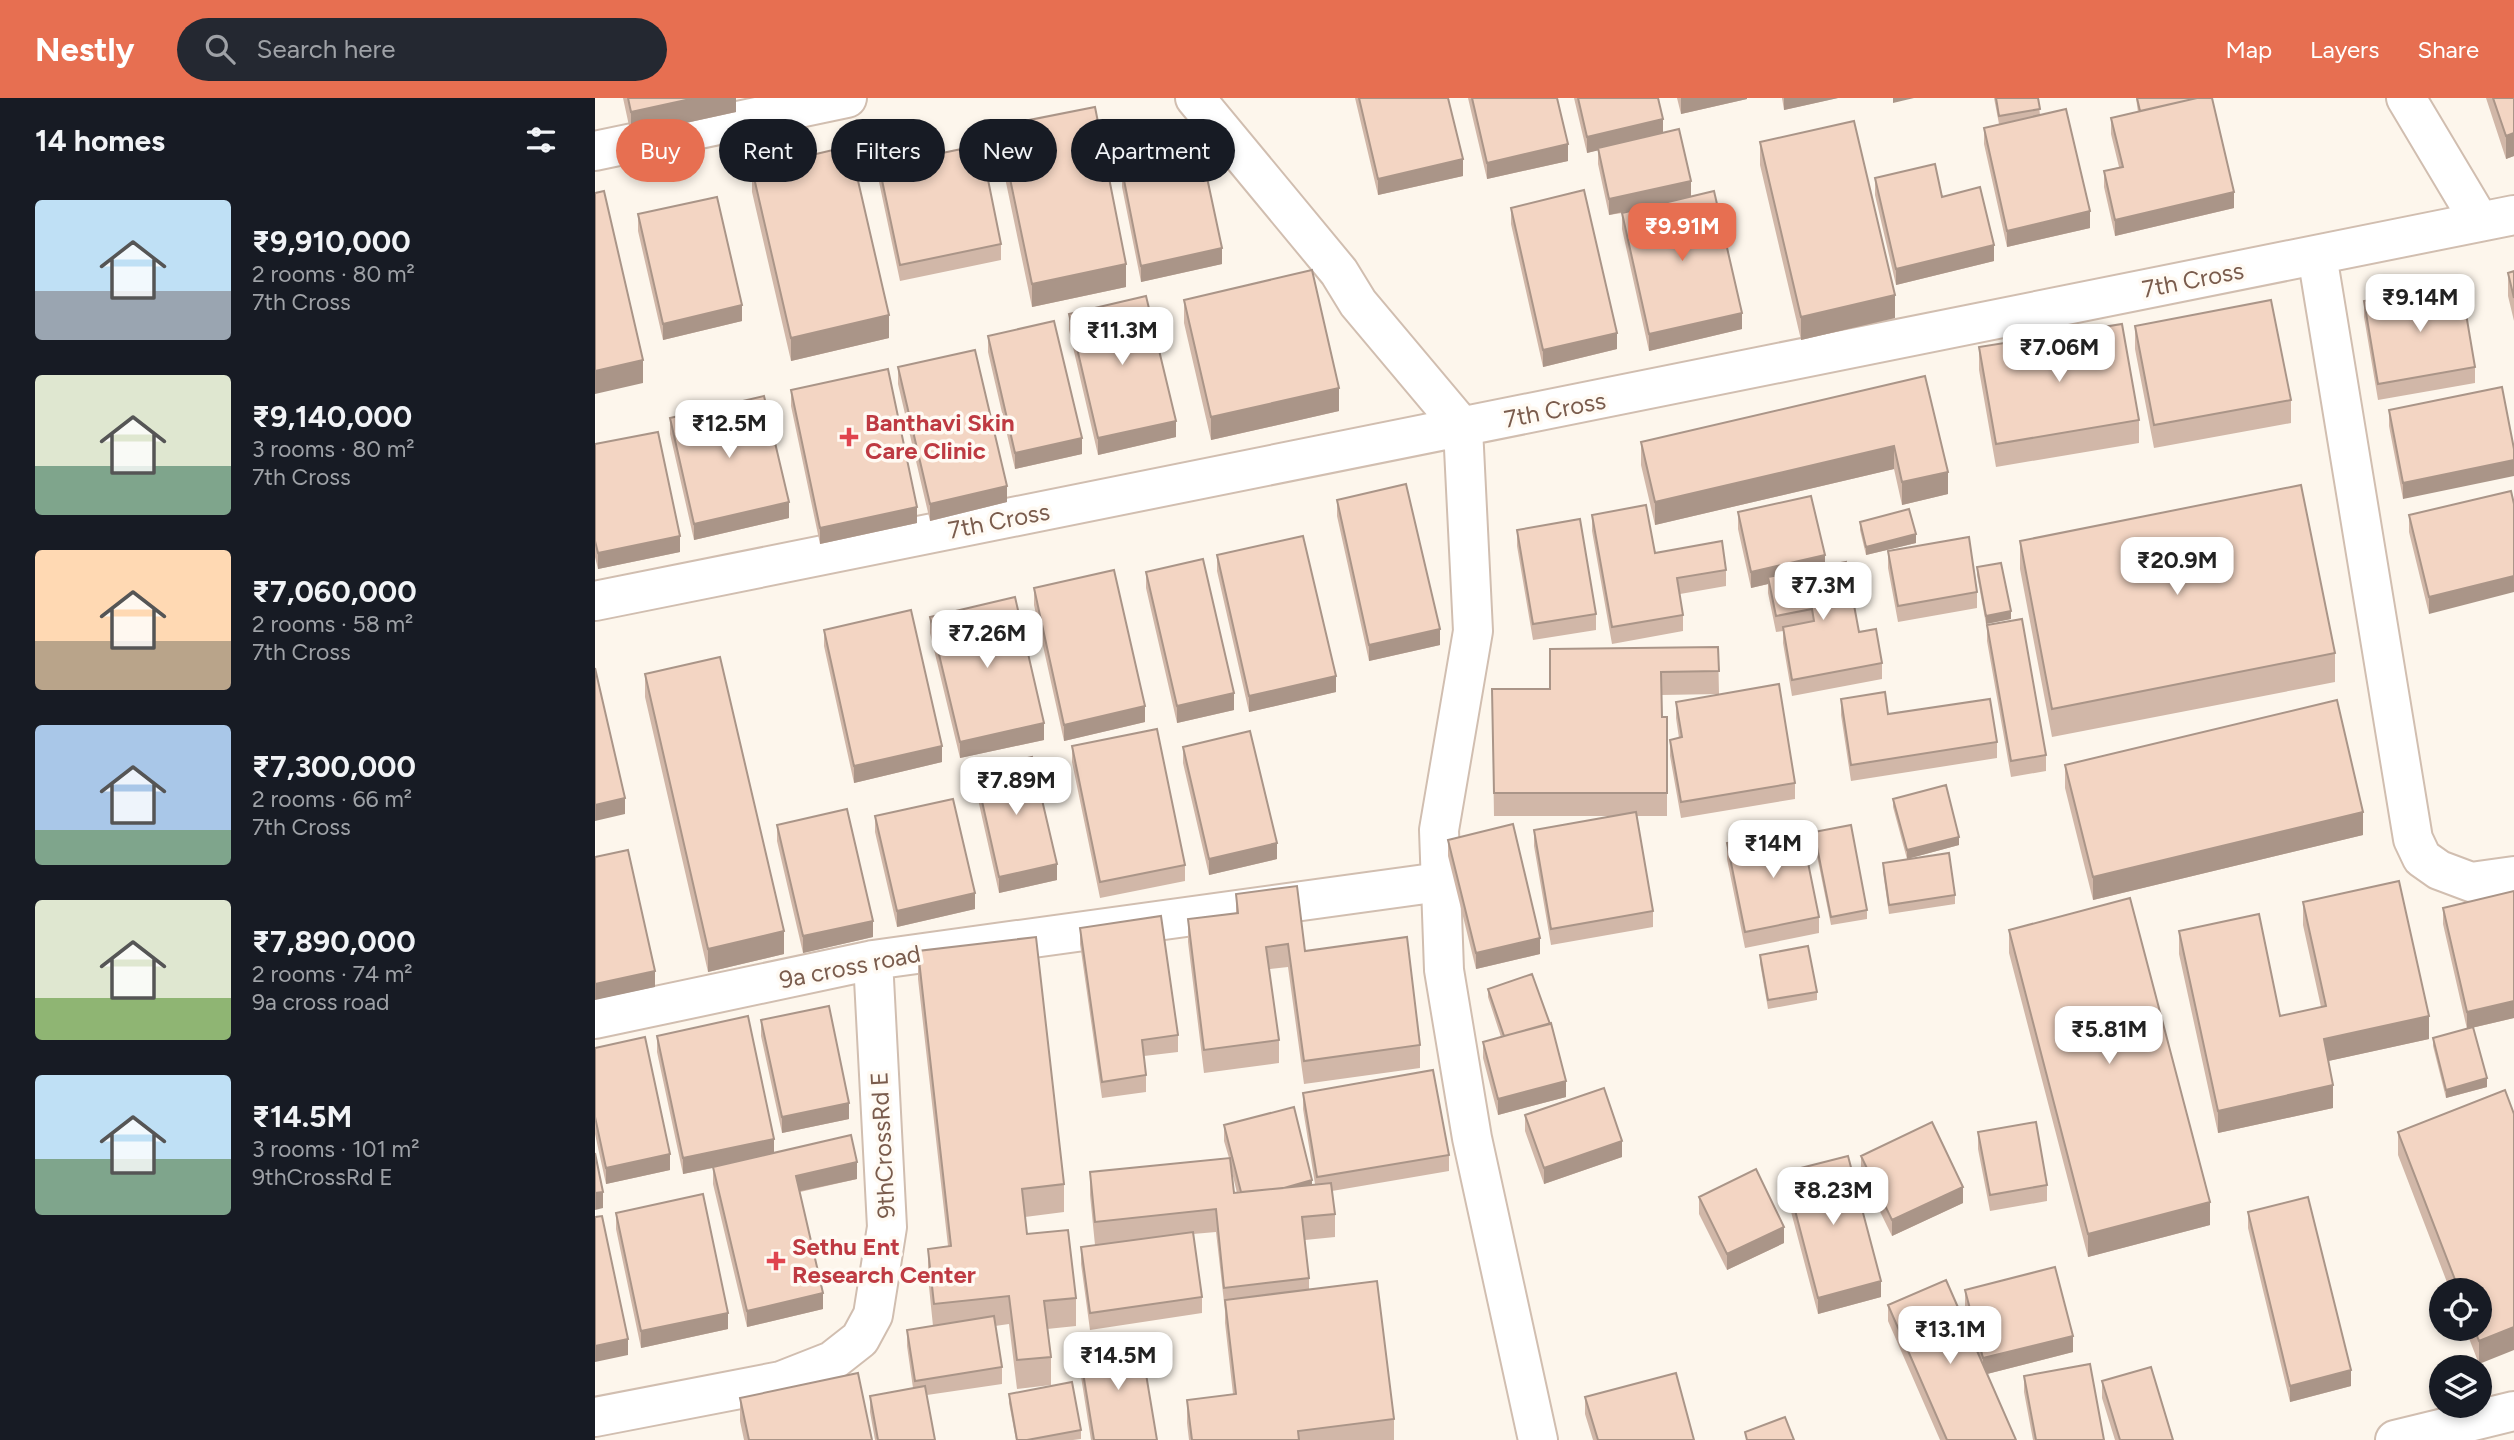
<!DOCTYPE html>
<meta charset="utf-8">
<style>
body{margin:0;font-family:Figtree,sans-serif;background:#242831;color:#f1f3f6;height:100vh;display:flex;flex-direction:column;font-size:26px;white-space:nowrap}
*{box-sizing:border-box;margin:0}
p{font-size:23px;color:#9ea1a6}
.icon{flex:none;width:38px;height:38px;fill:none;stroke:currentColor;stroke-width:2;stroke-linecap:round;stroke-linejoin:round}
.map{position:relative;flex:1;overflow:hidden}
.details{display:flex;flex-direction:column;background:#171b24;width:595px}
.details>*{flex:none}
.guide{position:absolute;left:21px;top:21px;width:665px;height:63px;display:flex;gap:14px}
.buttons{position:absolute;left:1834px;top:1180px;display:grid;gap:14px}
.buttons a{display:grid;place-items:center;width:63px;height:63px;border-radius:50%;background:#171b24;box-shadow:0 4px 10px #0003;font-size:35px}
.price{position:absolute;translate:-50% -60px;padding:0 16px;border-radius:14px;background:#fff;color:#222;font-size:23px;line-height:46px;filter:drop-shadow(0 2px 4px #0008)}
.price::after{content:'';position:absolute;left:50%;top:42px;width:21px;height:16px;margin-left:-10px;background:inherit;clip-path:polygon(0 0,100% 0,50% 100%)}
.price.selected{background:#e76f51;color:#fff}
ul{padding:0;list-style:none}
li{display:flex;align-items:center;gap:21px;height:175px;padding:0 35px}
li span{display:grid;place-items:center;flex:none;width:196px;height:140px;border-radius:7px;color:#555}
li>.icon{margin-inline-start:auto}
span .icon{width:84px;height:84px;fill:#fffc;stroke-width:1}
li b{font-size:30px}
h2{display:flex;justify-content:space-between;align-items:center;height:84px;padding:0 35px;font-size:30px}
.chip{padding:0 24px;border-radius:32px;background:#171b24;box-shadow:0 4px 10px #0003;font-size:24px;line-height:63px}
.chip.selected{background:#e76f51;color:#fff}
header{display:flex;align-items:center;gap:42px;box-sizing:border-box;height:98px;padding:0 35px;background:#e76f51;color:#fff}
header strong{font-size:33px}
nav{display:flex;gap:38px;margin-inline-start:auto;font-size:24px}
.search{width:490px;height:63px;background:#242831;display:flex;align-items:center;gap:18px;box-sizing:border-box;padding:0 24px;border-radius:38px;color:#9ea1a6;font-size:26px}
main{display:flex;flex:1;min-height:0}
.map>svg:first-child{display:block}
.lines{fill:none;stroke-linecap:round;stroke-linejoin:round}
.street-casing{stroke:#d1beb0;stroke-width:42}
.street{stroke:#fff;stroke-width:38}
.wall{fill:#d1b7a8;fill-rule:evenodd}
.shaded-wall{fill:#aa9588}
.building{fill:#f3d5c3;stroke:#aa9588;stroke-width:2}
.health-dot{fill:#e0444e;stroke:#fffaf3;stroke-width:2.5}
.labels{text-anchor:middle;stroke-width:7;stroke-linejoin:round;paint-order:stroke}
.street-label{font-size:24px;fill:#7a5c4d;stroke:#fffaf3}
.health-label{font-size:24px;font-weight:bold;fill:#be3a42;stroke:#fffaf3;text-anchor:start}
</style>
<header>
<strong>Nestly</strong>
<div class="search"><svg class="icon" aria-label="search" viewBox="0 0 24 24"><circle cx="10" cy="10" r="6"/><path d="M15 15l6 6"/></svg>Search here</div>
<nav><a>Map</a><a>Layers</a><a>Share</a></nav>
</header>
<main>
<section class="details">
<h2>14 homes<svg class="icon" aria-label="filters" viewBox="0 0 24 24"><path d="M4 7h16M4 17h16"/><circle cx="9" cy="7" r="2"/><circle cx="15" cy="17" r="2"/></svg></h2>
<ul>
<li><span style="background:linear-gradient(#bfe0f5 65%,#9aa5b1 0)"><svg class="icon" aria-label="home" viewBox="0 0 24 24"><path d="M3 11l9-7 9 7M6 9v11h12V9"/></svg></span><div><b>₹9,910,000</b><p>2 rooms · 80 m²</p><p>7th Cross</p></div></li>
<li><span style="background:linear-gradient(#dfe7d0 65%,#7fa58c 0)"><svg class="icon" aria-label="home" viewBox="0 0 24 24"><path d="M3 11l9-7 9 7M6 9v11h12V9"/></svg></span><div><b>₹9,140,000</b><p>3 rooms · 80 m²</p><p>7th Cross</p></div></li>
<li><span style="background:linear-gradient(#ffd9b3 65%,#b9a48a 0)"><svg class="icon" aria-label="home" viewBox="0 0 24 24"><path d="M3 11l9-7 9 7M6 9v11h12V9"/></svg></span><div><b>₹7,060,000</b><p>2 rooms · 58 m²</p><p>7th Cross</p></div></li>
<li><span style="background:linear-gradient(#a9c7e8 75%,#7fa58c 0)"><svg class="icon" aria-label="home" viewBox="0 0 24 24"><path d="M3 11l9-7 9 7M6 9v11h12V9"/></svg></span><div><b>₹7,300,000</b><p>2 rooms · 66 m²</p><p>7th Cross</p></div></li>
<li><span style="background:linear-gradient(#dfe7d0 70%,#8fb573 0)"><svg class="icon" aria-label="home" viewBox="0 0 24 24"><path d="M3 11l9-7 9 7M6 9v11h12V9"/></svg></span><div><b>₹7,890,000</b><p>2 rooms · 74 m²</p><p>9a cross road</p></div></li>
<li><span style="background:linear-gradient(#bfe0f5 60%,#7fa58c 0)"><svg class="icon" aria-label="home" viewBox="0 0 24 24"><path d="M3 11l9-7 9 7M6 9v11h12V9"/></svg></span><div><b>₹14.5M</b><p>3 rooms · 101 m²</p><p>9thCrossRd E</p></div></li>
</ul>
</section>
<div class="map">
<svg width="1919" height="1342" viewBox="0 0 1919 1342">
<rect width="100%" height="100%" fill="#fdf6ec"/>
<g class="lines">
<g class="street-casing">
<path id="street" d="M600 0 744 174 763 205 868 330 878 533 844 732 849 872 877 1040 943 1342
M1811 0 1885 124
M0 53 252 0
M1722 157 1818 741 1827 760 1844 772 1876 784 1919 778
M0 503 1919 117
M0 921 278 862 845 784
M0 1319 186 1283 237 1263 265 1241 278 1217 292 1129 278 862
M1800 1342 1919 1313"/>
</g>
<use href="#street" class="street"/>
</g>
<path class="wall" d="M28 0H141V14L36 37Z
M760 0H853L868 78 783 97Z
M873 0H962L973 63 892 81Z
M979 0H1063L1068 35 1096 98 1147 231 1054 253 1027 131V115L1014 117 1003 66V52L992 55Z
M1082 0H1152V1L1086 16Z
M1187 0H1243L1189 12Z
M1399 0H1443L1445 17 1495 130 1412 149 1389 46V30L1404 26Z
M1541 0H1598L1639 110 1520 138 1509 89V73L1524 69 1516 36V20L1543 14Z
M1891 0H1919V58L1911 61Z
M404 28 531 189 437 209 404 51Z
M1165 44 1300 220 1206 242 1165 67Z
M284 68 406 146V162L305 183 284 84Z
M157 71 294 240 196 263 157 94Z
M527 72 627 166 546 184 527 89Z
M1280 80 1347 99 1399 163 1301 187 1280 97Z
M916 110 1022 251 948 269 916 126Z
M43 116 147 223 68 242 43 133Z
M1919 173V223L1913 198V175Z
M589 202 744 313 616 342 589 225Z
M1769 203 1880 269V285L1783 302 1769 219Z
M474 216 581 339 503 357 474 232Z
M1540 228 1696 302V325L1559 350 1540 251Z
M393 238 487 356 420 371 393 254Z
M1384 249 1544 322V345L1401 369 1384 272Z
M303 269 412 404 335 423 303 286Z
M1330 278 1353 396 1307 407 1299 371 1060 427 1046 367V344Z
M1907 289 1808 401 1794 328V312Z
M196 292 322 425 225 446 196 308Z
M75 320 194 420 99 442 75 336Z
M0 346 85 454 3 471 0 459Z
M1916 393 1834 516 1814 434V417Z
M742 402 845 547 774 563 742 418Z
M1143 414 1230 468 1264 534 1287 565V581L1197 598 1188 545V533L1181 534 1173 495V486L1156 490 1143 431Z
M997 417 1060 455 1131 472V488L1085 496 1088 517V533L1017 546 997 433Z
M1265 424 1321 445 1271 457 1265 432Z
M922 432 1001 516V532L938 542 922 448Z
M1425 443 1740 555V584L1457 639 1425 471Z
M1293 453 1382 494V510L1303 524 1293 470Z
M622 457 741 594 654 614 622 473Z
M1382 469 1416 521 1391 526 1382 477Z
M551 474 639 612 582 625 551 490Z
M439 490 550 624 469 643 439 507Z
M335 519 449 642 365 660 335 535Z
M1392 527 1451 657V673L1416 679 1392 543Z
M229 532 347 664 259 685 229 548Z
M1123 549 1124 596 1066 597 1067 619H1072V718H1042L1058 813V829L956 847 939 748V732L1018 718H899L897 591H955Z
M50 576 189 856 113 874 50 599Z
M1246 601 1293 616 1402 644V660L1256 683 1246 617Z
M1081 604 1200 685V701L1086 720 1075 658V642L1084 640 1081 620Z
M477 648 590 767V783L505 800 477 664Z
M588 649 682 761 614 777 588 665Z
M1470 667 1768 737 1498 802 1470 690Z
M380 672 462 782 404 795 380 688Z
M1298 701 1364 747 1312 761 1298 709Z
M280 718 380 811 302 829 280 734Z
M182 727 278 839 208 855 182 743Z
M1219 734 1272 812V821L1236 827 1219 743Z
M853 742 945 856 881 871 853 758Z
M1132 745 1224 819V835L1150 850 1132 761Z
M1288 765 1360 797V806L1294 816 1288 774Z
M1919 793V920L1872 931 1848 826V810Z
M641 796 825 947V970L709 986 693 869 674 871 684 942V965L609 975 593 844V821L641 815Z
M1708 804 1834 941 1733 963 1738 1010 1623 1035 1584 856V833L1685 918 1726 909 1708 827Z
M485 830 583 937V954L549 958 551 977V994L507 1000 485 846Z
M1414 832 1615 1127 1493 1159 1414 855Z
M323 853 469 1086V1114L430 1119 432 1136 481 1200V1228L452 1231 456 1259V1287L422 1291 414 1226 400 1228 407 1269V1286L332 1297 340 1342H280L275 1314V1298L318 1290 312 1248V1232L338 1228 333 1179V1151L353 1148 323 881Z
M1165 857 1222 894V902L1173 911 1165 865Z
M893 891 971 999 903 1017 888 960V944L906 939 893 899Z
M166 922 254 1021 187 1035 166 938Z
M62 938 179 1055 262 1081 205 1094 228 1211 152 1229 118 1086V1070L88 1076 62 954Z
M1838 940 1892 989 1851 1000 1838 948Z
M0 950 75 1072 11 1086 0 1036Z
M708 995 854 1057V1073L737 1093 740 1116V1139L710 1142 714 1180V1191L799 1321V1342H594L592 1325V1302L638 1296 630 1225V1213L621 1134 598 1136 607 1199V1215L495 1232 486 1166V1149L526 1144 500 1147 495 1097V1074L634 1060 629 1043V1027L717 1087 720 1086 708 1011ZM636 1070 642 1095H639Z
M1919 1016 1884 1266 1870 1230H1885V1192H1855L1803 1057V1034Z
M930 1017 1027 1059 949 1086 930 1033Z
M1383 1034 1452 1087V1103L1395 1113 1383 1051Z
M1266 1058 1368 1105 1297 1138 1266 1075Z
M1190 1074 1286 1199 1223 1216 1190 1091Z
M1104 1099 1189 1145 1132 1172 1104 1116Z
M1653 1114 1756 1288 1695 1304 1653 1130Z
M21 1115 133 1231 46 1250 21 1131Z
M1370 1192 1478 1254 1392 1276 1421 1342H1345L1293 1223V1207L1382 1253 1370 1209Z
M484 1250 562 1342H496L484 1266Z
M1429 1278 1509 1342H1438L1429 1294Z
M1507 1283 1578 1342H1520L1507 1300Z
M414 1296 486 1332V1341L478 1342H421L414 1305Z
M990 1299 1099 1342H998L990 1316Z
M145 1300 277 1342H149L145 1323Z"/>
<path class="shaded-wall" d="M100 0H141V14L36 37V14Z
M1086 0H1152V1L1086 16Z
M1189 0H1243L1189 12Z
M1298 0H1319L1298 5Z
M1068 21V37L992 55V39Z
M1919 35V58L1911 61V38Z
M973 46V63L892 81V65Z
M868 61V78L783 97V81Z
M1096 83V99L1014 117V101Z
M1639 94V110L1520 138V122Z
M1495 113V130L1412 149V133Z
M1399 147V163L1301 187V171Z
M627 150V166L546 184V168Z
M531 166V189L437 209V186Z
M1300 197V220L1206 242V219Z
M147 207V223L68 242V226Z
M1147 215V231L1054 253V236Z
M294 217V240L196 263V240Z
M1022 235V251L948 269V252Z
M48 262V285L0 296V273Z
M744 290V313L616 342V319Z
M581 323V339L503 357V340Z
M487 340V356L420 371V355Z
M1299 348V371L1060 427V404Z
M1919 362V378L1808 401V385Z
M1353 374V396L1307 407V384Z
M412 388V404L335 423V406Z
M194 404V420L99 442V426Z
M322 409V425L225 446V430Z
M1321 436V445L1271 457V449Z
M85 438V454L3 471V455Z
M1230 457V474L1173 479V486L1156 490V474Z
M1919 478V494L1834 516V499Z
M1416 513V521L1391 526V518Z
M845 531V547L774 563V547Z
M741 578V594L654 614V598Z
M639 595V612L582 625V608Z
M550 608V624L469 643V627Z
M449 625V642L365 660V644Z
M347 648V664L259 685V668Z
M30 700V716L0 723V707Z
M1768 714V737L1498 802V779Z
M1364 739V747L1312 761V752Z
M682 745V761L614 777V761Z
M462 766V782L404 795V779Z
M380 795V811L302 829V813Z
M278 823V839L208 855V838Z
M189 833V856L113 874V851Z
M945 840V856L881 871V855Z
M60 873V889L0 902V886Z
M1919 903V920L1872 931V914Z
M1834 918V941L1729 964V941Z
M1892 980V989L1851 1000V992Z
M971 983V999L903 1017V1001Z
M1738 987V1010L1623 1035V1013Z
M254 1005V1021L187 1035V1019Z
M179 1041V1057L88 1076V1060Z
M1027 1043V1059L949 1086V1070Z
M75 1056V1072L11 1086V1070Z
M262 1064V1081L201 1094V1078Z
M717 1082V1098L648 1101Z
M1368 1089V1105L1297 1138V1122Z
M8 1094V1110L0 1112V1095Z
M1615 1104V1127L1493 1159V1136Z
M1189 1129V1145L1132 1172V1156Z
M1286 1183V1199L1223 1216V1200Z
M228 1195V1211L152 1229V1213Z
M133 1215V1231L46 1250V1233Z
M1919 1229V1252L1884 1266V1243Z
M1478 1238V1254L1388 1277V1260Z
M33 1241V1257L0 1264V1248Z
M1756 1272V1288L1695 1304V1288Z"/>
<path class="building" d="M33 0H100L36 14Z
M764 0H853L868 61 783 81Z
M877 0H962L973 46 892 65Z
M983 0H1063L1068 21 992 39Z
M1401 0H1443L1445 11 1404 18Z
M1542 0H1598V1L1545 13Z
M1602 0H1617L1639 94 1520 122 1509 73 1528 69 1516 20Z
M1898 0H1919V35L1911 38Z
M500 9 531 166 437 186 404 28Z
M1471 11 1495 113 1412 133 1389 30Z
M1259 23 1300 197 1206 219 1165 44Z
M1084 31 1096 83 1014 101 1003 50Z
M386 47 406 146 305 167 284 68Z
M255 48 294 217 196 240 157 71Z
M607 56 627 150 546 168 527 72Z
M1340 66 1347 99 1385 89 1399 147 1301 171 1280 80Z
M989 92 1022 235 948 252 916 110Z
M9 93 48 262 0 273V95Z
M1119 93 1147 215 1054 236 1027 115Z
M122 99 147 207 68 226 43 116Z
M717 172 744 290 616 319 589 202Z
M1919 173V200L1913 175Z
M1866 186 1880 269 1783 286 1769 203Z
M551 198 581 323 503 340 474 216Z
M1676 202 1696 302 1559 327 1540 228Z
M459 223 487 340 420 355 393 238Z
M1527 226 1544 322 1401 346 1384 249Z
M380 252 412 388 335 406 303 269Z
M293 271 322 409 225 430 196 292Z
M1330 278 1353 374 1307 384 1299 348 1060 404 1046 344Z
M1907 289 1919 351V362L1808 385 1794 312Z
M169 298 194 404 99 426 75 320Z
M63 334 85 438 3 455 0 443V346Z
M811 386 845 531 774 547 742 402Z
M1706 387 1740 555 1457 611 1425 443Z
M1916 393 1919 406V478L1834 499 1814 417Z
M1216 398 1230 457 1156 474 1143 414Z
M1051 407 1060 455 1127 443 1131 472 1082 480 1088 517 1017 529 997 417Z
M1314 411 1321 436 1271 449 1265 424Z
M985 421 1001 516 938 526 922 432Z
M708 438 741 578 654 598 622 457Z
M1374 439 1382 494 1303 508 1293 453Z
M608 461 639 595 582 608 551 474Z
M1251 464 1264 534 1281 531 1287 565 1197 582 1188 529 1219 523 1217 511 1181 518 1173 479Z
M1406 465 1416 513 1391 518 1382 469Z
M519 472 550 608 469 627 439 490Z
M420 499 449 625 365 644 335 519Z
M316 512 347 648 259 668 229 532Z
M1427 521 1451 657 1416 663 1392 527Z
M1123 549 1124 573 1066 574 1067 619H1072V695H899L897 591H955V551Z
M125 559 189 833 113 851 50 576Z
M0 570 30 700 0 707Z
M1184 586 1200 685 1086 704 1075 642 1087 639 1081 604Z
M1290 594 1293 616 1395 601 1402 644 1256 667 1246 601Z
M1742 602 1768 714 1498 779 1470 667Z
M562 631 590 767 505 784 477 648Z
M655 633 682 745 614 761 588 649Z
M437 659 462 766 404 779 380 672Z
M1351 687 1364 739 1312 752 1298 701Z
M358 701 380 795 302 813 280 718Z
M252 711 278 823 208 838 182 727Z
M1041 714 1058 813 956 831 939 732Z
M918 726 945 840 881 855 853 742Z
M1256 727 1272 812 1236 819 1219 734Z
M1206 730 1224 819 1150 834 1132 745Z
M33 752 60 873 0 886V759Z
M1354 755 1360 797 1294 807 1288 765Z
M1804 783 1834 918 1729 941 1738 987 1623 1013 1584 833 1664 816 1685 918 1731 908 1708 804Z
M702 788 710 853 812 839 825 947 709 963 693 846 671 849 684 942 609 952 593 821 643 815 641 796Z
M1919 793V903L1872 914 1848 810Z
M1535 800 1615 1104 1493 1136 1414 832Z
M566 818 583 937 547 942 551 977 507 984 485 830Z
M441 839 469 1086 427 1091 432 1136 473 1132 481 1200 449 1203 456 1259 422 1262 414 1198 339 1206 333 1151 356 1148 323 853Z
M1213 848 1222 894 1173 902 1165 857Z
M937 876 955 926 909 938 893 891Z
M234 908 254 1005 187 1019 166 922Z
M153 918 179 1041 88 1060 62 938Z
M956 925 971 983 903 1001 888 944Z
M1878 929 1892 980 1851 992 1838 940Z
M50 939 75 1056 11 1070 0 1019V950Z
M838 972 854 1057 722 1079 708 995Z
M1009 990 1027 1043 949 1070 930 1017Z
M1910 992 1919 1016V1229L1884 1243 1879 1230H1885V1192H1864L1803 1034Z
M699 1009 717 1082 689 1090 646 1094 629 1027Z
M1337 1024 1368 1089 1297 1122 1266 1058Z
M1441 1024 1452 1087 1395 1097 1383 1034Z
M256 1037 262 1064 201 1078 228 1195 152 1213 118 1069Z
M0 1055 8 1094 0 1095Z
M1253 1058 1286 1183 1223 1200 1190 1074Z
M635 1060 639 1095 736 1085 740 1116 707 1119 714 1180 629 1190 621 1111 500 1124 495 1074Z
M1161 1071 1189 1129 1132 1156 1104 1099Z
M108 1096 133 1215 46 1233 21 1115Z
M1713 1099 1756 1272 1695 1288 1653 1114Z
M7 1118 33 1241 0 1248V1119Z
M598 1134 607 1199 495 1215 486 1149Z
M1460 1169 1478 1238 1388 1260 1370 1192Z
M1351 1182 1421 1342H1352L1293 1207Z
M782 1183 799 1321 703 1333 704 1342H597L592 1302 641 1296 630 1202Z
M399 1218 407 1269 320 1283 312 1232Z
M545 1240 562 1342H499L484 1250Z
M1495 1266 1509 1342H1441L1429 1278Z
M1556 1269 1578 1342H1525L1507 1283Z
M263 1275 277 1342H154L145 1300Z
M1081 1275 1099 1342H1003L990 1299Z
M477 1284 486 1332 432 1342H422L414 1296Z
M330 1288 340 1342H283L275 1298Z
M1190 1319 1199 1342H1152L1150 1334Z"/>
<g class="health-dot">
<path d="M250.5 328.5h7v7h7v7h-7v7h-7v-7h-7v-7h7z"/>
<path d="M177.5 1152.5h7v7h7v7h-7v7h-7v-7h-7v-7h7z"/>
</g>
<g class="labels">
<g class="street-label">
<text transform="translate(1598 182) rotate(-11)" y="8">7th Cross</text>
<text transform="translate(960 312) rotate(-11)" y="8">7th Cross</text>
<text transform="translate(404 423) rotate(-11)" y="8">7th Cross</text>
<text transform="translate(255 869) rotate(-11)" y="8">9a cross road</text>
<text transform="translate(288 1047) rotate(-93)" y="8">9thCrossRd E</text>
</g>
<g class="health-label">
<text x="270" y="333">Banthavi Skin<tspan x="270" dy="28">Care Clinic</tspan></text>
<text x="197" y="1157">Sethu Ent<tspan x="197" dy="28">Research Center</tspan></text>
</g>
</g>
</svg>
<div class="buttons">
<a><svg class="icon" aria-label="locate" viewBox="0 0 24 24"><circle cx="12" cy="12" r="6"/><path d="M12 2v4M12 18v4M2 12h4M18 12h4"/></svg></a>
<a><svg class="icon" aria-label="layers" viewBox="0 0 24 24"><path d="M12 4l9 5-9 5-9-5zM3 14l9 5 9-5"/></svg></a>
</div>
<b class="price selected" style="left:1087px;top:165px">₹9.91M</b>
<b class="price" style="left:1825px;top:236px">₹9.14M</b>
<b class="price" style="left:527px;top:269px">₹11.3M</b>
<b class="price" style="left:1464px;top:286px">₹7.06M</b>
<b class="price" style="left:134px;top:362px">₹12.5M</b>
<b class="price" style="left:1582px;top:499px">₹20.9M</b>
<b class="price" style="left:1228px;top:524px">₹7.3M</b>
<b class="price" style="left:392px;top:572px">₹7.26M</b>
<b class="price" style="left:421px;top:719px">₹7.89M</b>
<b class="price" style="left:1178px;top:782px">₹14M</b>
<b class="price" style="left:1514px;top:968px">₹5.81M</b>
<b class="price" style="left:1238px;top:1129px">₹8.23M</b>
<b class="price" style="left:1355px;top:1268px">₹13.1M</b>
<b class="price" style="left:523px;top:1294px">₹14.5M</b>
<div class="guide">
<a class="chip selected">Buy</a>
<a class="chip">Rent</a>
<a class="chip">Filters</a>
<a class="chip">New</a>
<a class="chip">Apartment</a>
</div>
</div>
</main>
